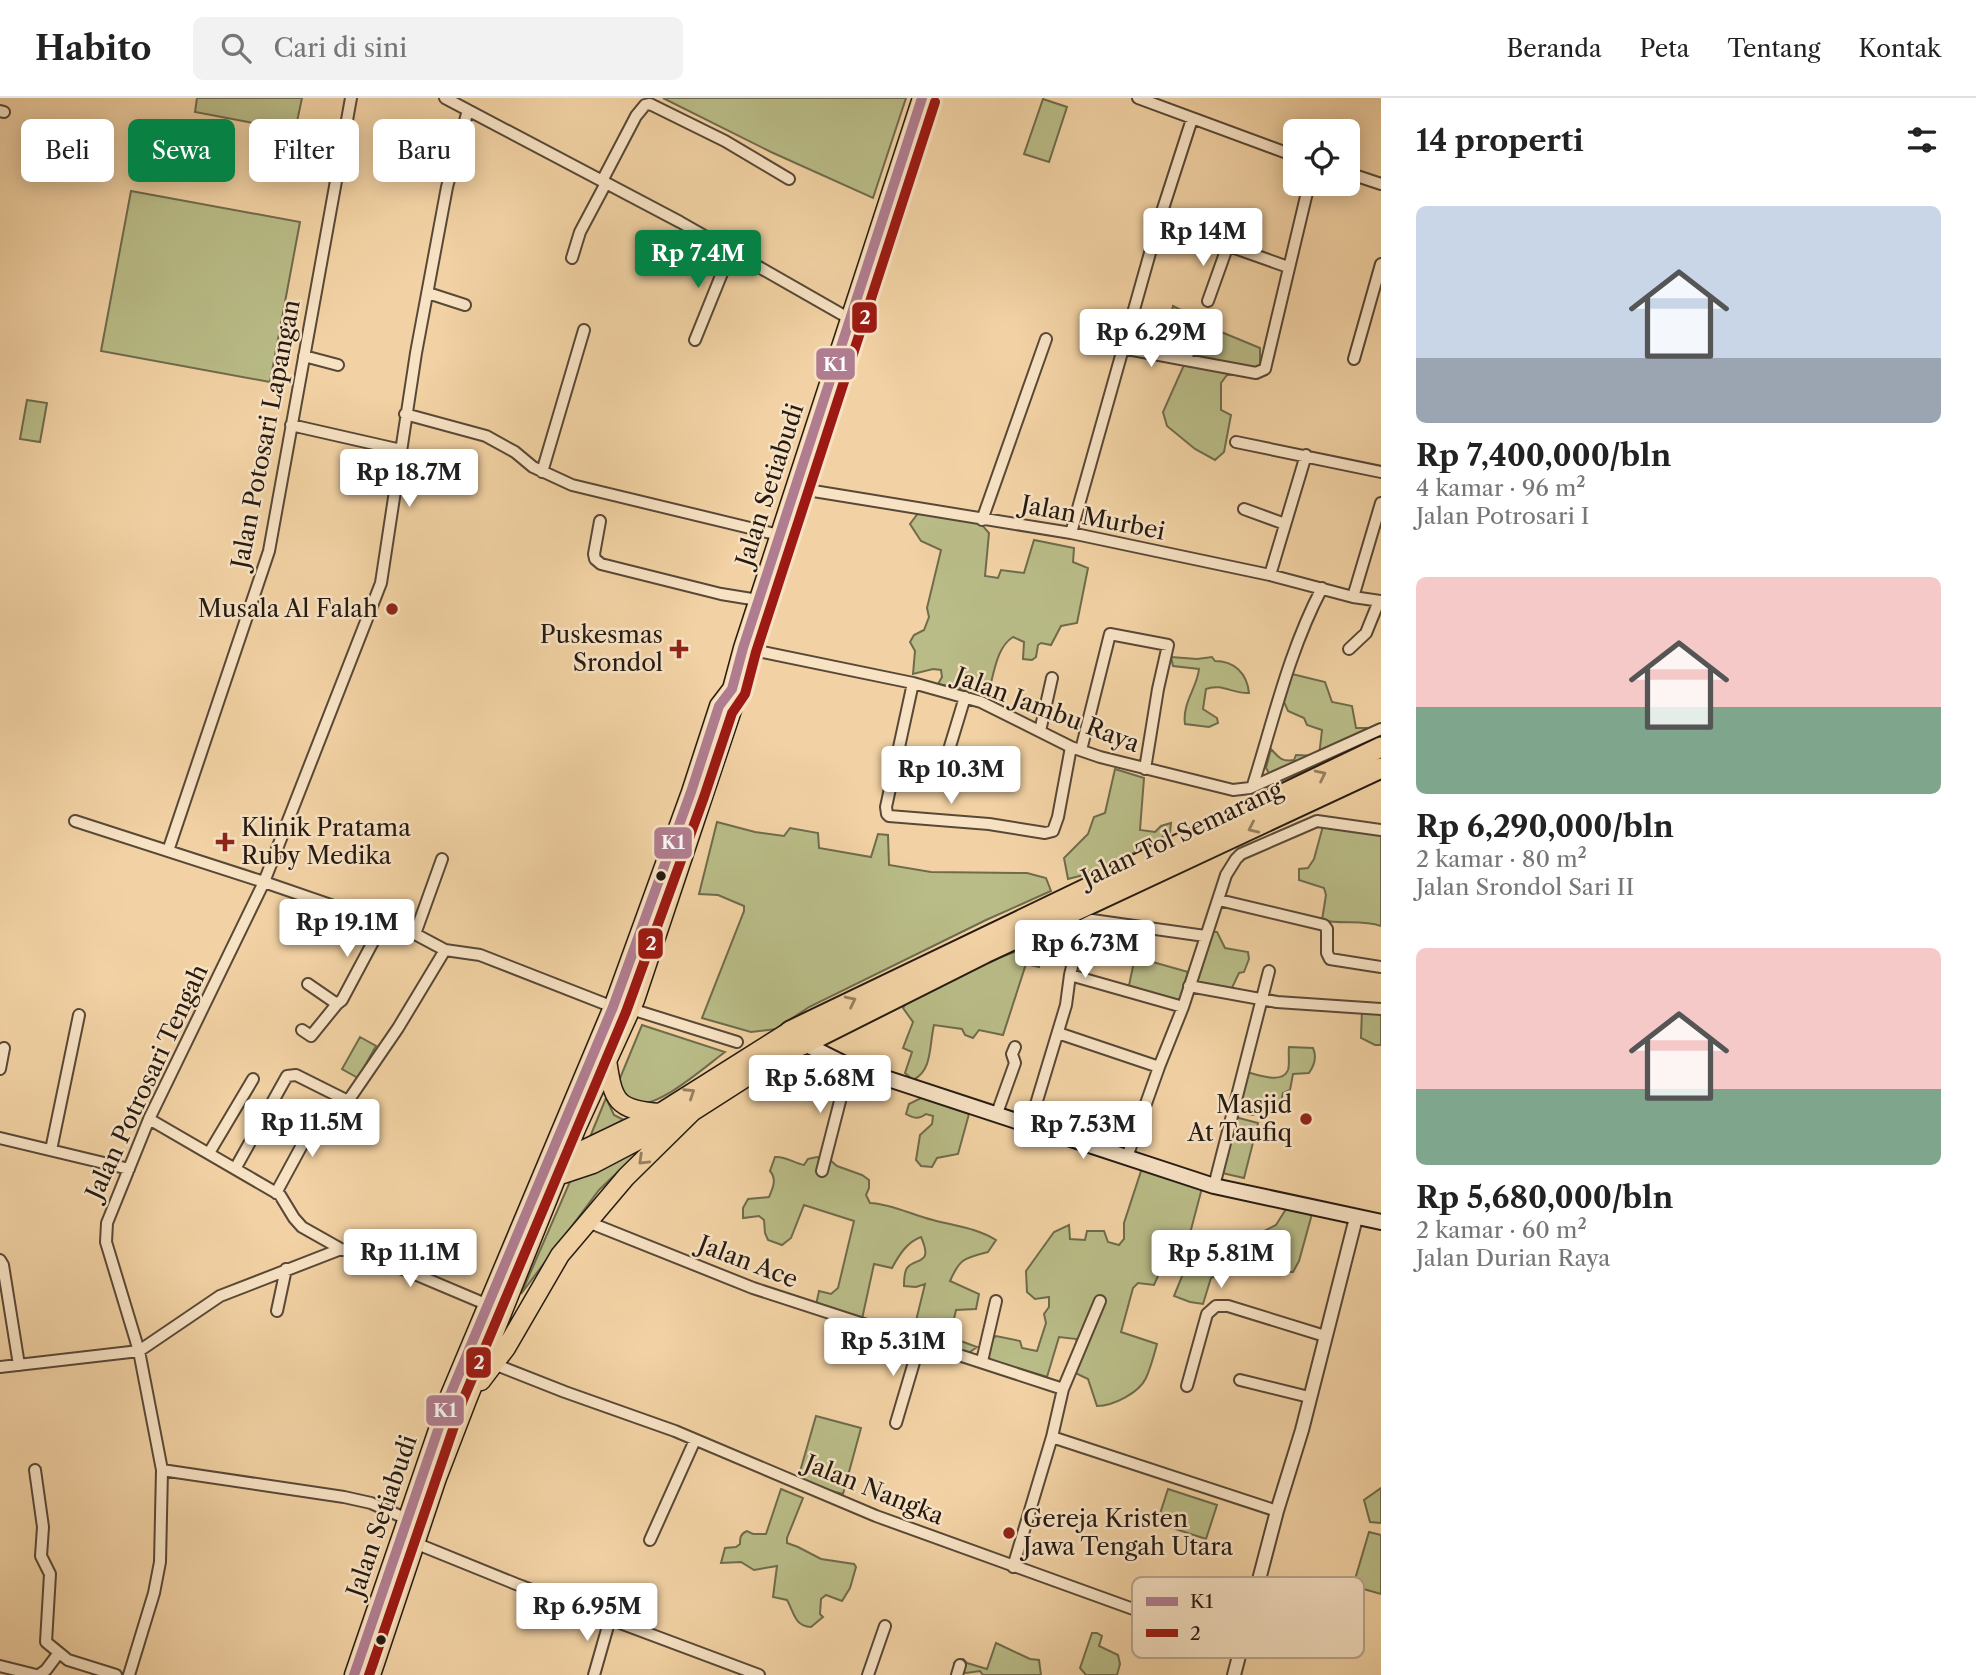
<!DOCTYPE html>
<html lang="id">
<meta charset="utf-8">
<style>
body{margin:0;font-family:"Libre Caslon Text",serif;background:#f2f2f2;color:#222;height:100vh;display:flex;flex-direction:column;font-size:26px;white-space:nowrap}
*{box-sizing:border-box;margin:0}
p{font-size:23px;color:#767676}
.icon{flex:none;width:38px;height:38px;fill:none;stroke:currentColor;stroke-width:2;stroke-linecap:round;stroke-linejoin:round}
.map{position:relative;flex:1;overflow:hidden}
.drawer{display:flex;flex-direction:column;background:#fff;width:595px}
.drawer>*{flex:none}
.guide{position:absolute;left:21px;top:21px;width:665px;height:63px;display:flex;gap:14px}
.fabs{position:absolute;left:1283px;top:21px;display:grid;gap:14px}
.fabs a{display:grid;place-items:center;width:77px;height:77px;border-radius:10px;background:#fff;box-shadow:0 4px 18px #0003;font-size:35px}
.price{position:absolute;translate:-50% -60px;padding:0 16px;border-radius:7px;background:#fff;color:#222;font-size:23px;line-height:46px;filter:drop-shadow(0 2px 4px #0008)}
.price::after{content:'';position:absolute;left:50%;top:42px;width:21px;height:16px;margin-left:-10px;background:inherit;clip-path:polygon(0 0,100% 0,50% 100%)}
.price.on{background:#0b8043;color:#fff}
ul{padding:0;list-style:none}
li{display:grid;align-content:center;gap:14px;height:371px;padding:0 35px}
li span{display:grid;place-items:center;height:217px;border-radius:10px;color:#555}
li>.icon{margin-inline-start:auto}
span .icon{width:126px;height:126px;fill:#fffc;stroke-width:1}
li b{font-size:30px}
h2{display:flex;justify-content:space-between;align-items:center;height:84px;padding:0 35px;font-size:30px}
.pill{padding:0 24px;border-radius:10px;background:#fff;box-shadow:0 4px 18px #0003;font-size:24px;line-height:63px}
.pill.on{background:#0b8043;color:#fff}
header{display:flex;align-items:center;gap:42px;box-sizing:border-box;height:98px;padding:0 35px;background:#fff;border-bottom:2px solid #e0e0e0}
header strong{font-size:33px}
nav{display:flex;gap:38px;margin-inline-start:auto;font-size:24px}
.search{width:490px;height:63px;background:#f2f2f2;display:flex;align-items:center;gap:18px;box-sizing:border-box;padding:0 24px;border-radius:10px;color:#767676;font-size:26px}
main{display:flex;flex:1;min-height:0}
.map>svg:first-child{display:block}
.green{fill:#b9bc87;stroke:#6f6b4c;stroke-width:2}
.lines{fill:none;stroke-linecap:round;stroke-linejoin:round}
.minor-casing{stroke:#584836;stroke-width:14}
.tertiary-casing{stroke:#584836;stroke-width:16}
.secondary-casing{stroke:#251a12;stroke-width:18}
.trunk-casing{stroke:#251a12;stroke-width:21}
.motorway-casing{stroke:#251a12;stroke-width:23}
.minor{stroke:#f7e2c4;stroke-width:10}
.tertiary{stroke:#f7e2c4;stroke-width:12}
.secondary{stroke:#f7e2c4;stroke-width:14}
.trunk{stroke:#f2d2a4;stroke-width:18}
.motorway{stroke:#f2d2a4;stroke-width:19}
.bus-1-casing{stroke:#f7e2c4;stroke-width:16}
.bus-2-casing{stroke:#f7e2c4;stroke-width:16}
.bus-1{stroke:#b07d90;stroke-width:10}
.bus-2{stroke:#9c1a13;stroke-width:10}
.oneway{stroke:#967f62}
.poi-dot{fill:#8f2418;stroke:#f7e2c4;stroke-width:2.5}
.bus-dot{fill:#251a12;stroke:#f7e2c4;stroke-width:2.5}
.labels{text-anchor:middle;stroke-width:5;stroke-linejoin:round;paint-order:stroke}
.street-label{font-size:24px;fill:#251a12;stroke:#f7e2c4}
.poi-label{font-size:24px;fill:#251a12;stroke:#f7e2c4;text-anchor:end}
.key{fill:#f7e2c4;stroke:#b8a68f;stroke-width:2}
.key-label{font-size:19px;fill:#251a12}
.line-badge{stroke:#f7e2c4;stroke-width:2.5}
.badge-label{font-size:19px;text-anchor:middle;font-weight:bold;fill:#fff}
</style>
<header>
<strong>Habito</strong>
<div class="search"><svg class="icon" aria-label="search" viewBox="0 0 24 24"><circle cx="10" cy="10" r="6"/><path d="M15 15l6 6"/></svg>Cari di sini</div>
<nav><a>Beranda</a><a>Peta</a><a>Tentang</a><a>Kontak</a></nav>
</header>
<main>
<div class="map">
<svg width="1381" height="1577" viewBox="0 0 1381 1577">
<rect width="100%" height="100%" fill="#f2d2a4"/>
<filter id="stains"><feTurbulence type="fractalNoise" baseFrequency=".00286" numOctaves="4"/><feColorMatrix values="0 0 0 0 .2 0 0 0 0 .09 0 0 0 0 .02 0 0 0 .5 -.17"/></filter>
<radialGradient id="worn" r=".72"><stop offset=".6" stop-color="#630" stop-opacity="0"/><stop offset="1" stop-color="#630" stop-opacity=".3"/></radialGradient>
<path class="green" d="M197 0H302L295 33 195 14Z
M663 0H906L873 100 771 54Z
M1043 1 1067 9 1049 64 1024 56Z
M131 93 300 124 270 284 101 253Z
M1173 208 1185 214 1197 229 1214 231 1260 250V276L1227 277 1221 285V312L1231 317 1224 354 1215 362 1195 351 1167 328 1163 314 1184 267 1139 259 1140 236 1153 224 1169 225Z
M27 302 47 305 40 344 20 341Z
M922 410 976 420 989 435 985 478 998 480 1001 472 1024 475 1034 442 1074 450 1073 464 1088 470 1077 525 1061 528 1051 547 1041 545 1038 547 1036 559 1032 562 1023 561 1024 544 1013 539C995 550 994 580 987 598L981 594 938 586 942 579 941 572 933 571 913 576 915 553 910 544 914 537 924 532 929 519 927 510 941 452 921 443 910 426Z
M1171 559 1197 561 1212 559 1215 563C1234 563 1247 575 1249 595 1234 596 1221 585 1206 591L1203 611 1217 620 1218 625 1209 629 1185 626C1182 605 1197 590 1199 571L1173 568Z
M1292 576 1325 584 1332 604 1352 608 1356 630H1381V638L1344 646 1341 658 1275 685 1266 670 1271 651C1279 660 1282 664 1294 662L1296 657 1319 658 1322 632 1307 627 1304 620 1288 613 1284 604Z
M1115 671 1144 680 1140 732 1155 734 1161 728 1171 725 1170 735C1137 753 1106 773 1068 781L1064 760 1088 736 1094 719 1105 715Z
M717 724 755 734 784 738 790 730 818 735 819 750 871 759 878 736 888 737 889 767 931 774 1027 775 1046 780 1051 793 986 822 809 909 776 931 751 934 702 920 744 813V808L718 797 699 796Z
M1323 728 1378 734 1381 738V828C1362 821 1341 827 1322 822L1326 797 1324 790 1299 782V771L1308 770 1314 761Z
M1211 834H1217L1225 850 1248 854 1249 861 1244 874 1239 875 1231 892 1204 887 1193 882Z
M1034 847H1041L1039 869 1026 866 1003 937 979 932 973 940 965 937 962 931 934 927C929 947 933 972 913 982L905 975 912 954 903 950 913 924 903 910 910 899 970 870Z
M1135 859 1188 874 1179 905 1128 892Z
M1362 911 1381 913V947H1375L1361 940Z
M642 927 725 954C707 967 657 1012 635 1005 626 1002 622 993 618 985Z
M360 939 376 948 358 980 342 971Z
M1289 949 1313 950C1317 959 1314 968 1309 975L1293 976 1290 992 1283 995 1280 1009 1252 1017 1236 1014 1246 974C1257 976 1282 987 1288 972 1290 966 1288 955 1289 949Z
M606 1000 614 1017 624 1022 590 1039Z
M921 1000 969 1016 958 1056 937 1060 932 1069 921 1068 916 1062 920 1037 932 1026 933 1018 926 1016C919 1021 915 1021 906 1016L909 1006Z
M1235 1019 1258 1025 1244 1080 1222 1075Z
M650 1043 599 1092 521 1196 572 1079Z
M775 1059C786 1058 793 1065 804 1067L808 1061 817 1059 830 1062 837 1068 862 1077 869 1082V1090L866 1097 870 1105C892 1106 912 1117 933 1122 955 1128 977 1130 996 1142L988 1154C965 1160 960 1160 950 1183L979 1196 976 1211 956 1212 950 1239 977 1249 970 1254C953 1252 924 1246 914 1231L925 1186 916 1189 904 1188C904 1183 904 1175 907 1170 915 1159 934 1168 921 1139 907 1144 899 1157 892 1170L874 1166 862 1221 816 1207 819 1193 831 1196 838 1190 854 1123 804 1107 791 1140 782 1147 768 1142 765 1135 764 1122 759 1118 743 1120V1110L748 1101 769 1099C773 1090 777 1081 770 1073Z
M1142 1070 1202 1090 1188 1143 1224 1155 1231 1161 1230 1172 1211 1180 1203 1206 1190 1204 1174 1198 1187 1166 1167 1158 1154 1187 1138 1185 1133 1190 1121 1234 1157 1246C1154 1257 1151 1269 1146 1280 1139 1295 1113 1308 1097 1308L1088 1281 1069 1272 1077 1241 1059 1239 1047 1279 991 1262 987 1256 990 1243 996 1238 1020 1243 1022 1250 1037 1253 1046 1225 1044 1216 1049 1209V1199L1035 1201 1027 1194 1026 1173 1054 1134 1069 1127 1070 1141 1085 1142 1087 1133H1104L1108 1144 1119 1147 1124 1141V1125Z
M1286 1111H1296L1312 1116 1299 1163 1293 1174 1246 1173 1247 1151 1254 1138 1276 1127Z
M816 1318 861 1330 843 1396 797 1384Z
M1381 1390V1425L1370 1424 1364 1402Z
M781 1391 803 1400 787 1440V1445L798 1449 821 1461 854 1466 856 1469 850 1490 842 1503 826 1497 821 1501 820 1516 823 1519 811 1529C794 1528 794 1514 787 1502L773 1499 777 1468 754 1472 741 1464 721 1465 725 1450 736 1449 740 1446C740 1440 740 1436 747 1433L753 1436H766Z
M1168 1391 1217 1407 1206 1441 1157 1425Z
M1369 1434 1381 1437V1496L1353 1488Z
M1092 1535H1097L1102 1538 1099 1548 1118 1557 1120 1566 1117 1577H1086L1080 1570Z
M996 1545 1030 1561 1039 1562 1041 1577H983L980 1573 966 1575 958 1572 954 1565 963 1561 967 1565 987 1571Z"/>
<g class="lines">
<g class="minor-casing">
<path id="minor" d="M445 0 680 124 850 221
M1138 0 1295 58
M0 13 4 14
M1348 75 1381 86
M602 83 636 18 645 7 650 6 725 43 789 81
M1159 123 1288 169
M572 160 580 134 606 85
M428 195 465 207
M1208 203 1228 147
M1198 222 1186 262 1256 275 1265 271 1309 86
M695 242 731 153
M1122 250 1186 262
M304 258 338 267
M1354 261 1381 166
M405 316 486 338 515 354 533 369 572 387 779 437
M291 327 401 352
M1236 344 1381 374
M542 374 584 232
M795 390 1071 435 1270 477 1353 499 1381 503
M1244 411 1285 426
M982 422 1046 241
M600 423 594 456 595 461 601 466 721 496 758 502
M1071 435 1159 123 1192 21
M1270 477 1306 357
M1353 499 1381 405
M743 550 913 585 981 604 1071 649 1100 659 1233 692 1250 690 1381 631
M1349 551 1366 535 1379 503
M913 585 886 709 887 716 889 718 989 726 1045 735 1053 733 1058 719 1071 649
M1040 633 1052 580
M1081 652 1110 536 1168 547 1158 591 1145 671
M941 678 965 599
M1253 687C1274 620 1289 553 1322 490
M75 723 264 784 415 836 445 852 480 857 613 909
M168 753 269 453 351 0
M1219 802 1324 827 1327 831V855L1330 861 1381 869
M415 836 442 761
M1070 877 1183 909
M308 886 337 906 342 902 382 827
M1189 888 1277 904 1381 911
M631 911 737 944
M302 932 311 938 337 906
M1058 935 1159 969
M0 971 4 950
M996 1018 1015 965 1012 956 1015 949
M149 1021 280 1097 294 1120 302 1129 341 1151 391 1166 488 1207
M1030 1026 1066 907 1070 877 1082 827 1092 822 1205 838
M0 1040 129 1071
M51 1052 79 917
M209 1055 253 981
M1127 1059 1159 969 1183 909 1226 777 1236 761 1241 756 1317 723 1381 732
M235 1071 287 978 296 977 348 1003 398 930 445 852
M822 1073 849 968
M1214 1088 1269 873
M276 1095 308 1036 325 1013
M588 1124 753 1190 1063 1291 1052 1339 1277 1413
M0 1162 3 1167 19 1267
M277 1213 286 1171
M982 1263 996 1203
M494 1266 565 1294 675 1333 876 1418 1241 1550
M0 1269 139 1253 220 1198 341 1151
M1240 1282 1309 1299
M1187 1288 1207 1216 1216 1208H1228L1325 1238
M1063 1291 1100 1203
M896 1325 920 1244
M35 1372 43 1429 41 1458 50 1476 46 1544 68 1562 116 1577
M162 1372 344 1399 371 1405 407 1421
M650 1442 695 1342
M415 1445 516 1486 759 1577
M1013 1469 1052 1339
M0 1568 36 1577
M39 1577 46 1572 58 1556
M129 1577 154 1495 160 1464 162 1372 139 1253 106 1144 107 1125 149 1021 264 784 381 485 416 255 447 89 468 12
M594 1577 610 1521
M868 1577 885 1528
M957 1577 960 1567"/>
</g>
<g class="tertiary-casing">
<path id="tertiary" d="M1234 1577 1277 1413 1302 1332 1356 1120"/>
</g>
<g class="secondary-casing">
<path id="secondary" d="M799 943 849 968 1214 1088 1381 1124"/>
</g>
<g class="trunk-casing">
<path id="trunk" d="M607 962C613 1003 616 1012 660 1015
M562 1062 660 1015 790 933
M551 1080 593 1066 692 1014 770 964 802 947
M481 1283 506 1250 560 1157 626 1079 692 1014
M354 1577 450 1297 613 909 691 694 719 608 732 591
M371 1577 437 1380 467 1302 576 1031 635 902 733 609 732 591 743 550 922 0"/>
</g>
<g class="motorway-casing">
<path id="motorway" d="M790 933 1381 649
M802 947 985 855 1381 670"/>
</g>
<use href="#minor" class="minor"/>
<use href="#tertiary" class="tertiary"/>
<use href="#secondary" class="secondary"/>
<use href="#trunk" class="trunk"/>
<use href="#motorway" class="motorway"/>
<g class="bus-1-casing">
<path id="bus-1" d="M354 1577 450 1297 613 909 691 694 719 608 732 591 743 550 922 0"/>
</g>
<g class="bus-2-casing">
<path id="bus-2" d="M369 1577 463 1302 626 914 704 699 732 615 745 596 756 554 935 4"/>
</g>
<use href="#bus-1" class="bus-1"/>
<use href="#bus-2" class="bus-2"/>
</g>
<defs><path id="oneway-chevron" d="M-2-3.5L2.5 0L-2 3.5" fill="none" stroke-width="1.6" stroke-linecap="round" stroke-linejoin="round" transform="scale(1.75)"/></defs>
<g class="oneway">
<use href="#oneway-chevron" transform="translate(1321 677) rotate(-26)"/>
<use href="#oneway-chevron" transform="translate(1253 730) rotate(155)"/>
<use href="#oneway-chevron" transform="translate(851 903) rotate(-26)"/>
<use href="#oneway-chevron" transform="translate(690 995) rotate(-33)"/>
<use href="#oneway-chevron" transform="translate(643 1062) rotate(136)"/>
</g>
<g class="poi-dot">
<circle cx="392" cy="511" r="7"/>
<path d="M675.5 540.5h7v7h7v7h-7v7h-7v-7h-7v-7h7z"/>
<path d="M221.5 733.5h7v7h7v7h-7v7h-7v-7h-7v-7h7z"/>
<circle cx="1306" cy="1021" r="7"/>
<circle cx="1009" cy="1435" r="7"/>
</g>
<g class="bus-dot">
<circle cx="661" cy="778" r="6"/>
<circle cx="381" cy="1542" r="6"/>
</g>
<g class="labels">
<g class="street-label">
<text transform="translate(266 336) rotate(-79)" y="8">Jalan Potosari Lapangan</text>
<text transform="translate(770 387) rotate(-72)" y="8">Jalan Setiabudi</text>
<text transform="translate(1093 420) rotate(11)" y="8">Jalan Murbei</text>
<text transform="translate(1047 612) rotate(21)" y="8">Jalan Jambu Raya</text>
<text transform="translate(1182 736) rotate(-25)" y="8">Jalan Tol Semarang</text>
<text transform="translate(147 984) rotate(-65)" y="8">Jalan Potrosari Tengah</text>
<text transform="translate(748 1164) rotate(21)" y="8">Jalan Ace</text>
<text transform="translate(874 1392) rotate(22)" y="8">Jalan Nangka</text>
<text transform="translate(382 1418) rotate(-71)" y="8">Jalan Setiabudi</text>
</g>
<g class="poi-label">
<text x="378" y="519">Musala Al Falah</text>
<text x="663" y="545">Puskesmas<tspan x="663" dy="28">Srondol</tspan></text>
<text x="241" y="738" text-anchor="start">Klinik Pratama<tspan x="241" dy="28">Ruby Medika</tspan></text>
<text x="1292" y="1015">Masjid<tspan x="1292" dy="28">At Taufiq</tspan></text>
<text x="1023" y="1429" text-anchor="start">Gereja Kristen<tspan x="1023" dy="28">Jawa Tengah Utara</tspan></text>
</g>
</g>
<rect x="1132" y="1479" width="232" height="81" rx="10" class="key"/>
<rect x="1146" y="1499" width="32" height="9" fill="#b07d90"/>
<rect x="1146" y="1531" width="32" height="8" fill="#9c1a13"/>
<g class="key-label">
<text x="1190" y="1510">K1</text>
<text x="1190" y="1542">2</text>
</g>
<g class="line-badge">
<rect x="851" y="203" width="27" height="33" rx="7" fill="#9c1a13"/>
<rect x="815" y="249" width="41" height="34" rx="7" fill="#b07d90"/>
<rect x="653" y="728" width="40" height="34" rx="7" fill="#b07d90"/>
<rect x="637" y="829" width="27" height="33" rx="7" fill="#9c1a13"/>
<rect x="465" y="1248" width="27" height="33" rx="7" fill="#9c1a13"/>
<rect x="425" y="1296" width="40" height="33" rx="7" fill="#b07d90"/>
</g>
<g class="badge-label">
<text x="865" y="226">2</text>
<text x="835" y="273">K1</text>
<text x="673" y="751">K1</text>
<text x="651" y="852">2</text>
<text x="479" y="1271">2</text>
<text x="445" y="1319">K1</text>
</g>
<rect width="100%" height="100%" filter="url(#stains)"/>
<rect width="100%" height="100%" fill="url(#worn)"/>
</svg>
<div class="fabs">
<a><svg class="icon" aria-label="locate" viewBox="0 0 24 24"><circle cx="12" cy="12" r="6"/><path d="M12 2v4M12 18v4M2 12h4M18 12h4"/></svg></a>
</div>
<b class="price" style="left:1203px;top:170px">Rp 14M</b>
<b class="price on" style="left:698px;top:192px">Rp 7.4M</b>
<b class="price" style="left:1151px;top:271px">Rp 6.29M</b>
<b class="price" style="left:409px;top:411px">Rp 18.7M</b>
<b class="price" style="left:951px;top:708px">Rp 10.3M</b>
<b class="price" style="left:347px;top:861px">Rp 19.1M</b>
<b class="price" style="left:1085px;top:882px">Rp 6.73M</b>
<b class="price" style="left:820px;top:1017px">Rp 5.68M</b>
<b class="price" style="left:312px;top:1061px">Rp 11.5M</b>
<b class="price" style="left:1083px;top:1063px">Rp 7.53M</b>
<b class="price" style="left:410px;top:1191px">Rp 11.1M</b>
<b class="price" style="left:1221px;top:1192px">Rp 5.81M</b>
<b class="price" style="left:893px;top:1280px">Rp 5.31M</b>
<b class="price" style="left:587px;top:1545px">Rp 6.95M</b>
<div class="guide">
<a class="pill">Beli</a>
<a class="pill on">Sewa</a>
<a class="pill">Filter</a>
<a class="pill">Baru</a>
</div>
</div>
<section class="drawer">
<h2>14 properti<svg class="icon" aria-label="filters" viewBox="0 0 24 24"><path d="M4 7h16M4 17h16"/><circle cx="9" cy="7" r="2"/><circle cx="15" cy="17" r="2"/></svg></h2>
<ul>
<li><span style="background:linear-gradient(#c9d6e8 70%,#9aa5b1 0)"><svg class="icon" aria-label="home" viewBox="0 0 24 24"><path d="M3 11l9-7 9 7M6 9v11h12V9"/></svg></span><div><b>Rp 7,400,000/bln</b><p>4 kamar · 96 m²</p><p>Jalan Potrosari I</p></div></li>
<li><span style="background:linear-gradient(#f6c9c9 60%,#7fa58c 0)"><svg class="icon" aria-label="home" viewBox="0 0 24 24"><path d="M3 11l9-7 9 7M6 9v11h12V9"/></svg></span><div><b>Rp 6,290,000/bln</b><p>2 kamar · 80 m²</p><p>Jalan Srondol Sari II</p></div></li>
<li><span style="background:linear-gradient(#f6c9c9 65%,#7fa58c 0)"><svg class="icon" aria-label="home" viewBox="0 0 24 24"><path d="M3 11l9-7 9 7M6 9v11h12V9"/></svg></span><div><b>Rp 5,680,000/bln</b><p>2 kamar · 60 m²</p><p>Jalan Durian Raya</p></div></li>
</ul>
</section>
</main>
